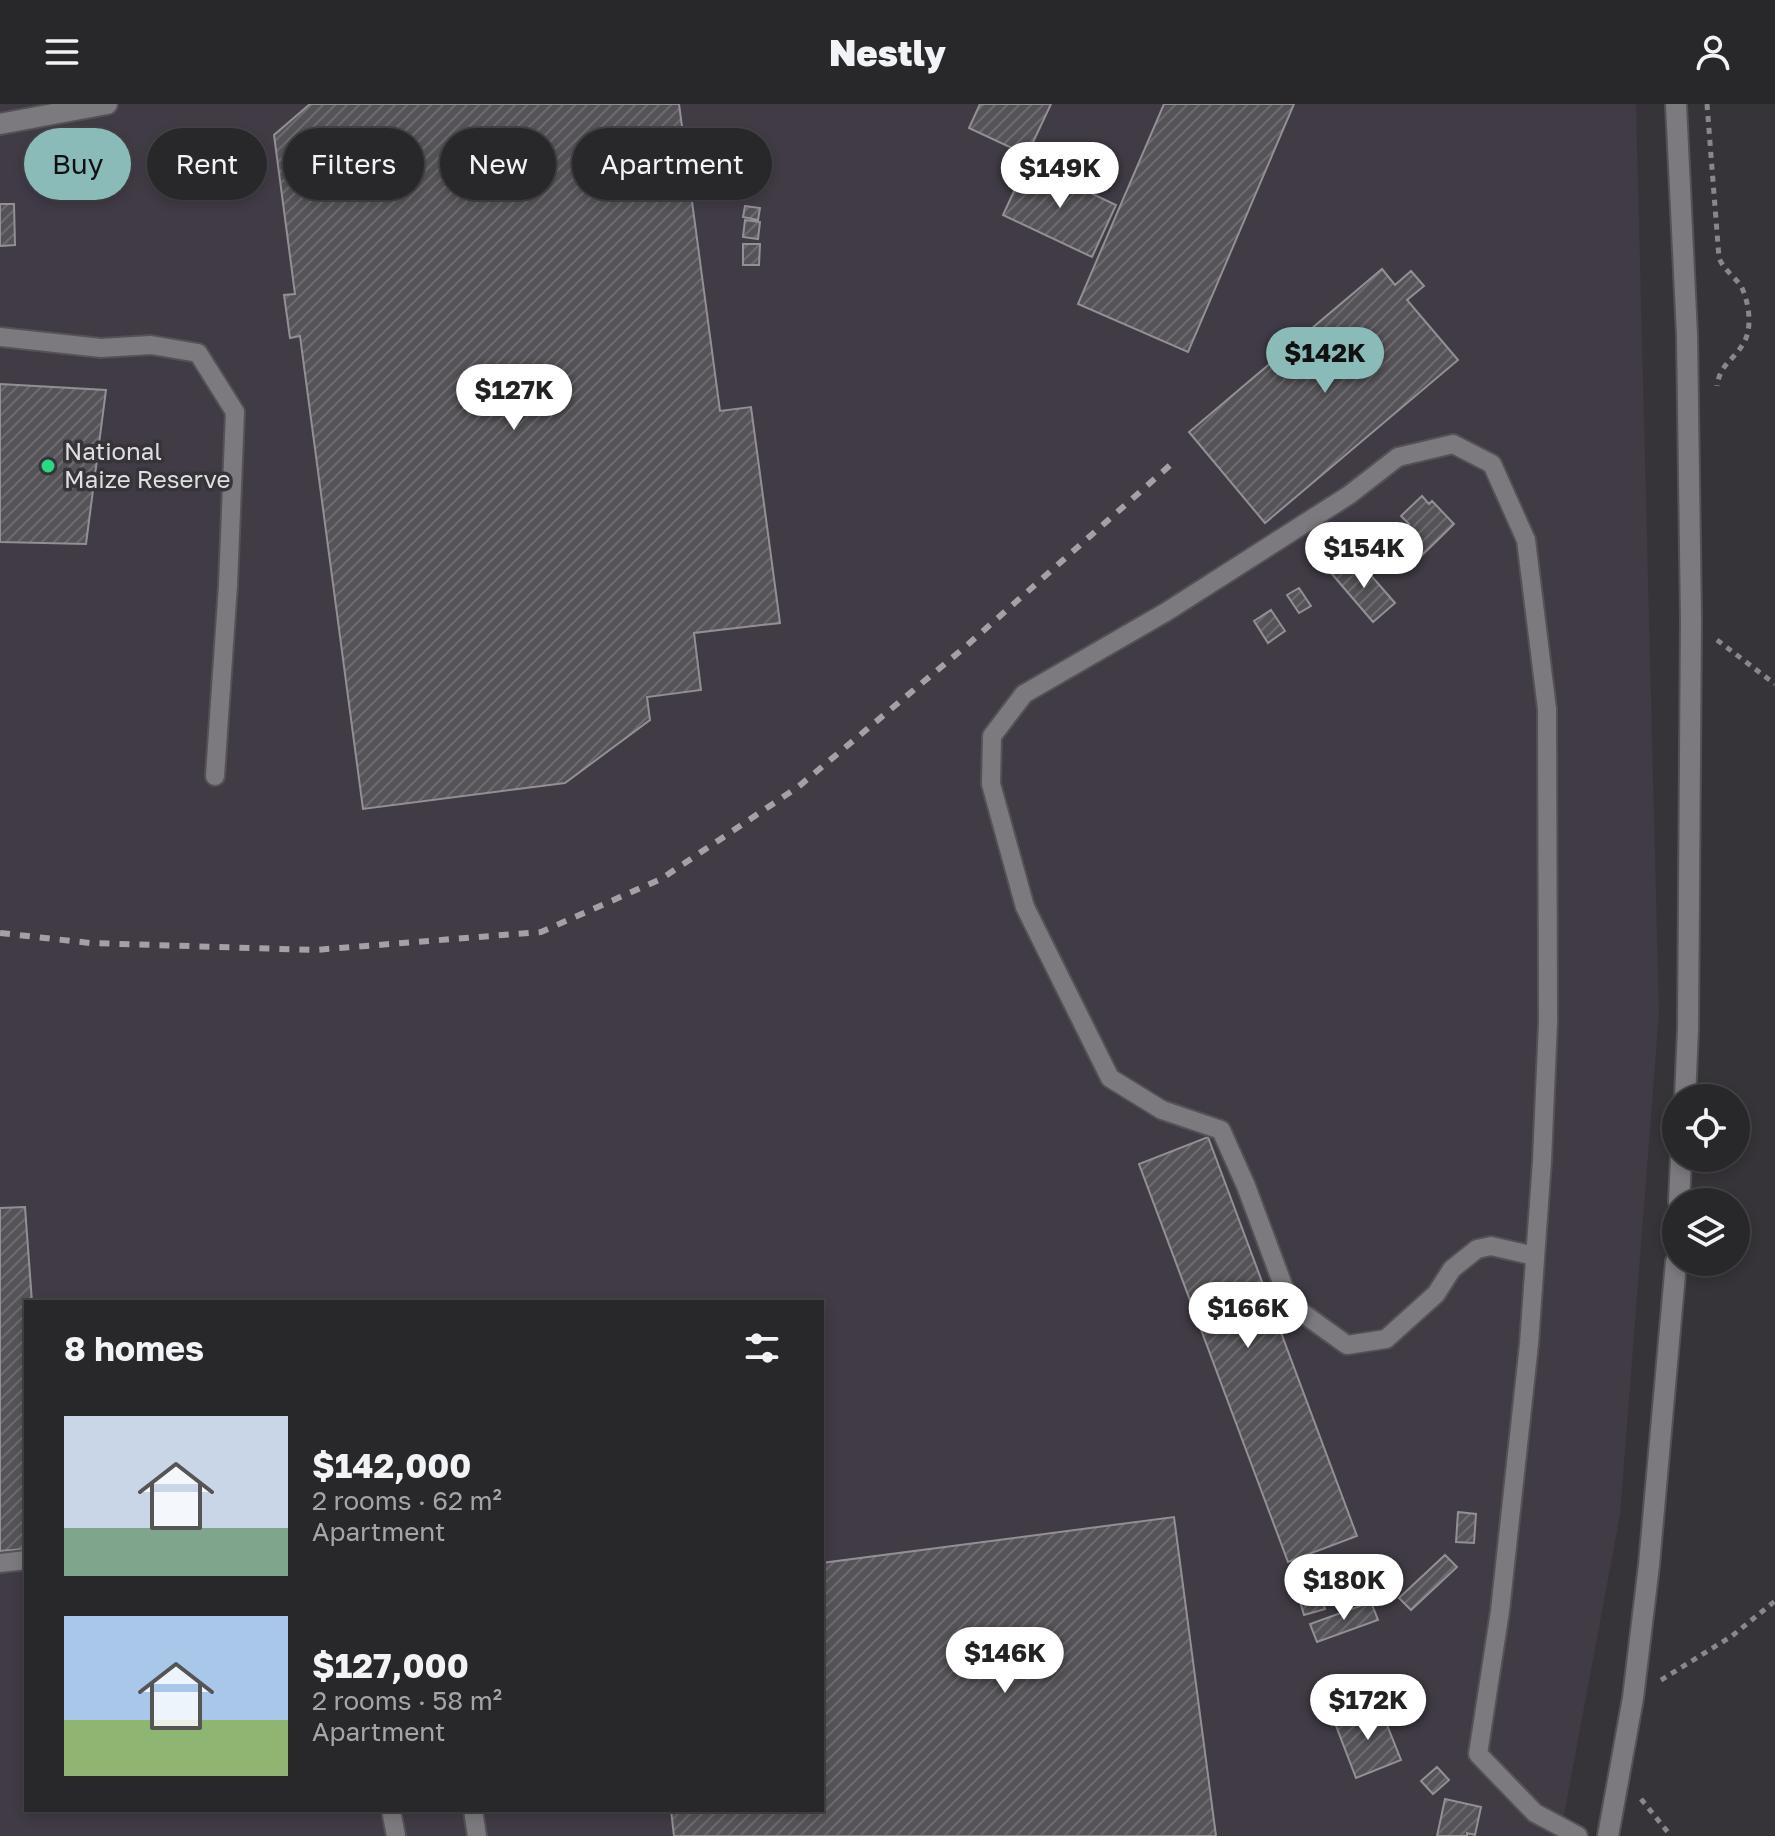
<!DOCTYPE html>
<meta charset="utf-8">
<style>
body{margin:0;font-family:"Golos Text",sans-serif;background:#343336;color:#f1f3f6;height:100vh;display:flex;flex-direction:column;font-size:30px;white-space:nowrap}
*{box-sizing:border-box;margin:0}
p{font-size:26px;color:#a5a5a8}
.icon{flex:none;width:44px;height:44px;fill:none;stroke:currentColor;stroke-width:2;stroke-linecap:round;stroke-linejoin:round}
.map{position:relative;flex:1;overflow:hidden}
.sheet{position:absolute;left:24px;top:1196px;width:800px;height:512px;display:flex;flex-direction:column;background:#28272a;border-radius:0px;box-shadow:0 4px 12px #0003,0 0 0 2px #444447}
.sheet>*{flex:none}
.top-card{position:absolute;left:24px;top:24px;width:800px;height:72px;display:flex;gap:16px}
.buttons{position:absolute;left:1662px;top:980px;display:grid;gap:16px}
.buttons a{display:grid;place-items:center;width:88px;height:88px;border-radius:50%;background:#28272a;box-shadow:0 4px 12px #0003,0 0 0 2px #444447;font-size:40px}
.price{position:absolute;translate:-50% -68px;padding:0 18px;border-radius:28px;background:#fff;color:#222;font-size:26px;line-height:52px;filter:drop-shadow(0 2px 4px #0008)}
.price::after{content:'';position:absolute;left:50%;top:48px;width:24px;height:18px;margin-left:-12px;background:inherit;clip-path:polygon(0 0,100% 0,50% 100%)}
.price.active{background:#8bbbb9;color:#111}
ul{padding:0;list-style:none}
li{display:flex;align-items:center;gap:24px;height:200px;padding:0 40px}
li span{display:grid;place-items:center;flex:none;width:224px;height:160px;border-radius:0px;color:#555}
li>.icon{margin-inline-start:auto}
span .icon{width:96px;height:96px;fill:#fffc;stroke-width:1}
li b{font-size:34px}
h2{display:flex;justify-content:space-between;align-items:center;height:96px;padding:0 40px;font-size:34px}
.tag{padding:0 28px;border-radius:36px;background:#28272a;box-shadow:0 4px 12px #0003,0 0 0 2px #444447;font-size:28px;line-height:72px}
.tag.active{background:#8bbbb9;color:#111}
header{display:flex;justify-content:space-between;align-items:center;height:104px;padding:0 40px;background:#28272a;font-size:36px;font-weight:800}
.map>svg:first-child{display:block}
.built{fill:#403b45;fill-rule:evenodd}
.building{fill:url(#building-hatch);stroke:#929094;stroke-width:2}
.lines{fill:none;stroke-linecap:round;stroke-linejoin:round}
.service-casing{stroke:#535255;stroke-width:22}
.minor-casing{stroke:#535255;stroke-width:24}
.tertiary-casing{stroke:#535255;stroke-width:24}
.path{stroke:#89878b;stroke-width:5;stroke-dasharray:6 6;stroke-linecap:butt}
.service{stroke:#7c7a7e;stroke-width:18}
.minor{stroke:#7c7a7e;stroke-width:20}
.tertiary{stroke:#7c7a7e;stroke-width:20}
.rail{stroke:#a3a1a5;stroke-width:6;stroke-dasharray:10 10;stroke-linecap:butt}
.poi-dot{fill:#2ad884;stroke:#363438;stroke-width:3}
.labels{text-anchor:middle;stroke-width:7;stroke-linejoin:round;paint-order:stroke}
.poi-label{font-size:24px;fill:#dfdee1;stroke:#363438;text-anchor:start}
</style>
<header><svg class="icon" aria-label="menu" viewBox="0 0 24 24"><path d="M4 6h16M4 12h16M4 18h16"/></svg>Nestly<svg class="icon" aria-label="person" viewBox="0 0 24 24"><circle cx="12" cy="8" r="4"/><path d="M4 21q1-7 8-7t8 7"/></svg></header>
<div class="map">
<svg width="1775" height="1732" viewBox="0 0 1775 1732">
<defs>
<pattern id="building-hatch" width="6" height="6" patternUnits="userSpaceOnUse" patternTransform="scale(2)"><rect width="6" height="6" fill="#555357"/><path d="M-1 1l2-2M0 6l6-6M5 7l2-2" fill="none" stroke="#6d6b6f"/></pattern>
</defs>
<rect width="100%" height="100%" fill="#363438"/>
<path class="built" d="M0 0H1636L1659 910 1620 1411 1560 1732H0ZM26 1198H822V1706H26Z"/>
<path class="building" d="M310 0H679L720 307 751 303 780 519 694 529 701 586 647 593 650 616 565 679 363 705 300 232 290 234 284 191 295 190 274 31Z
M980 0H1051L1027 51 969 24Z
M1164 0H1294L1188 248 1078 200Z
M737 24 746 81 730 83 720 27Z
M1027 59 1116 101 1092 153 1003 111Z
M0 100H14L15 141 0 142Z
M745 102 760 104 758 116 743 113Z
M745 116 760 118 758 135 743 133Z
M743 140H760L759 161H743Z
M1382 165 1395 181 1411 167 1424 182 1407 196 1458 256 1265 419 1189 328Z
M0 280 106 286 86 440 0 438Z
M1422 392 1429 400 1432 397 1454 420 1409 464 1387 441 1409 420 1401 412Z
M1352 453 1366 471 1369 469 1395 499 1373 518 1332 470Z
M1299 484 1311 502 1299 509 1287 491Z
M1271 506 1285 527 1268 539 1254 517Z
M1208 1033 1357 1432 1288 1458 1139 1060Z
M25 1103 32 1198H26V1445L0 1447V1104Z
M1458 1408 1476 1410 1474 1439 1456 1438Z
M1174 1413 1216 1732H674L671 1706H822V1459Z
M1445 1451 1457 1463 1411 1506 1399 1494Z
M1315 1471 1325 1505 1304 1511 1294 1477Z
M1371 1498 1378 1516 1317 1538 1310 1520Z
M1379 1601 1401 1656 1356 1674 1335 1619Z
M1437 1663 1449 1676 1433 1690 1421 1677Z
M1445 1695 1481 1703 1475 1731 1467 1729V1732H1437Z"/>
<g class="lines">
<g class="service-casing">
<path id="service" d="M0 233 101 244 151 241 198 249 235 308 228 481 215 672
M1535 1152 1491 1142 1477 1145 1452 1165 1436 1190 1386 1235 1347 1241 1290 1200 1246 1082 1221 1026 1162 1006 1110 974 1025 803 991 680 992 632 1024 590 1166 508 1349 391 1398 353 1453 340 1492 360 1526 436 1547 605 1548 918 1542 1057 1529 1240 1500 1507 1478 1650 1535 1709 1578 1732
M0 1459 26 1456
M391 1706 396 1732
M473 1706 477 1732"/>
</g>
<g class="minor-casing">
<path id="minor" d="M0 20 107 0"/>
</g>
<g class="tertiary-casing">
<path id="tertiary" d="M1676 0 1687 231 1691 515 1688 925 1685 994
M1679 1098 1681 1054
M1608 1732 1633 1594 1649 1461 1676 1158"/>
</g>
<path class="path" d="M1707 0 1719 154C1725 168 1736 173 1742 184 1749 199 1753 225 1743 240 1733 257 1720 260 1717 282
M1717 536 1775 580
M1661 1576 1732 1532 1775 1497
M1641 1695 1671 1732"/>
<use href="#service" class="service"/>
<use href="#minor" class="minor"/>
<use href="#tertiary" class="tertiary"/>
<path class="rail" d="M0 829 90 839 315 846 541 828 661 775 798 683 965 543 1176 356"/>
</g>
<circle class="poi-dot" cx="48" cy="362" r="8"/>
<g class="labels">
<g class="poi-label">
<text x="64" y="356">National<tspan x="64" dy="28">Maize Reserve</tspan></text>
</g>
</g>
</svg>
<div class="buttons">
<a><svg class="icon" aria-label="locate" viewBox="0 0 24 24"><circle cx="12" cy="12" r="6"/><path d="M12 2v4M12 18v4M2 12h4M18 12h4"/></svg></a>
<a><svg class="icon" aria-label="layers" viewBox="0 0 24 24"><path d="M12 4l9 5-9 5-9-5zM3 14l9 5 9-5"/></svg></a>
</div>
<b class="price" style="left:1060px;top:106px">$149K</b>
<b class="price active" style="left:1325px;top:291px">$142K</b>
<b class="price" style="left:514px;top:328px">$127K</b>
<b class="price" style="left:1364px;top:486px">$154K</b>
<b class="price" style="left:1248px;top:1246px">$166K</b>
<b class="price" style="left:1344px;top:1518px">$180K</b>
<b class="price" style="left:1005px;top:1591px">$146K</b>
<b class="price" style="left:1368px;top:1638px">$172K</b>
<div class="top-card">
<a class="tag active">Buy</a>
<a class="tag">Rent</a>
<a class="tag">Filters</a>
<a class="tag">New</a>
<a class="tag">Apartment</a>
</div>
<section class="sheet">
<h2>8 homes<svg class="icon" aria-label="filters" viewBox="0 0 24 24"><path d="M4 7h16M4 17h16"/><circle cx="9" cy="7" r="2"/><circle cx="15" cy="17" r="2"/></svg></h2>
<ul>
<li><span style="background:linear-gradient(#c9d6e8 70%,#7fa58c 0)"><svg class="icon" aria-label="home" viewBox="0 0 24 24"><path d="M3 11l9-7 9 7M6 9v11h12V9"/></svg></span><div><b>$142,000</b><p>2 rooms · 62 m²</p><p>Apartment</p></div></li>
<li><span style="background:linear-gradient(#a9c7e8 65%,#8fb573 0)"><svg class="icon" aria-label="home" viewBox="0 0 24 24"><path d="M3 11l9-7 9 7M6 9v11h12V9"/></svg></span><div><b>$127,000</b><p>2 rooms · 58 m²</p><p>Apartment</p></div></li>
</ul>
</section>
</div>
